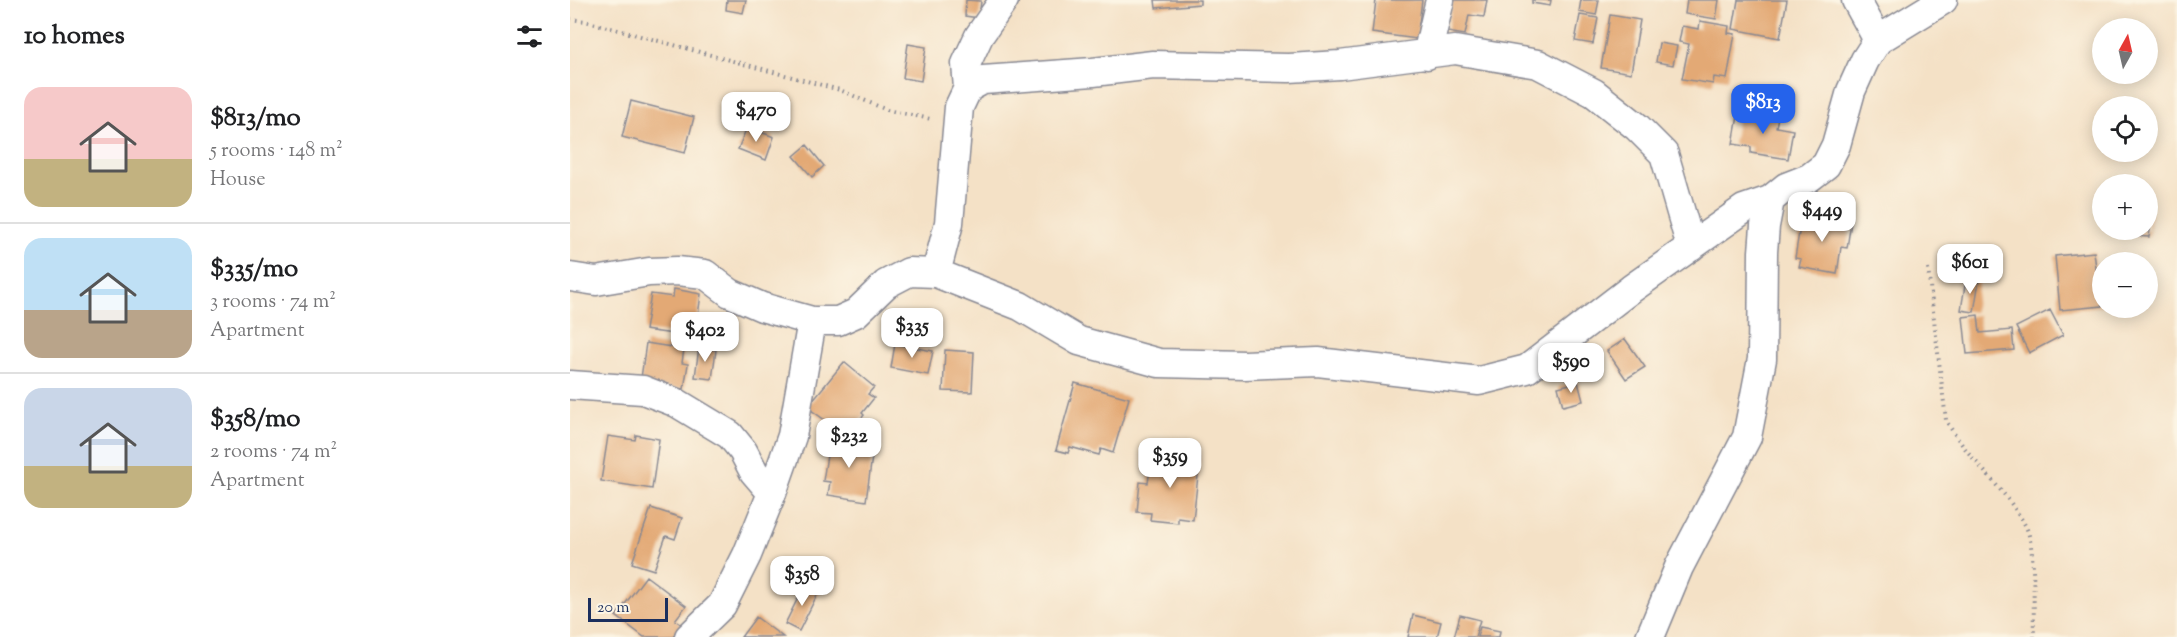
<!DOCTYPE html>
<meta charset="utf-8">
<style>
body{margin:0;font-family:"Sorts Mill Goudy",serif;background:#f2f2f2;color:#202124;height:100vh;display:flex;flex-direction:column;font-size:22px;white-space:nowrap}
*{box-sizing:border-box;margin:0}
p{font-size:20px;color:#757577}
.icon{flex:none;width:33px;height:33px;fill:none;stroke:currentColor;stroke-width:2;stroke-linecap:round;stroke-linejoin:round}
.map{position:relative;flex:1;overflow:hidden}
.panel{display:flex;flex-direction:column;background:#fff;width:570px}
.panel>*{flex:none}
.needle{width:39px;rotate:8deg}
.controls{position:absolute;left:1522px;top:18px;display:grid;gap:12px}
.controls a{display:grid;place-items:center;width:66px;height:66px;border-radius:50%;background:#fff;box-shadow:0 3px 15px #0003;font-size:30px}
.scale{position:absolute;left:18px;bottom:15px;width:80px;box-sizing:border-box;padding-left:6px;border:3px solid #1b2f5e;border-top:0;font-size:16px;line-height:21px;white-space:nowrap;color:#1b2f5e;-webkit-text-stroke:4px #fcf5e5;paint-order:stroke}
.price{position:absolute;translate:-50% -51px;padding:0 14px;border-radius:12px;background:#fff;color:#222;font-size:20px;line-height:39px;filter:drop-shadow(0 2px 3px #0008)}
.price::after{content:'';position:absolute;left:50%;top:36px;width:18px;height:14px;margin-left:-9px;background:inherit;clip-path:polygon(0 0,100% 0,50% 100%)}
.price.selected{background:#2563eb;color:#fff}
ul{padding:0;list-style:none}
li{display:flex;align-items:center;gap:18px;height:150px;padding:0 24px}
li+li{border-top:2px solid #e0e0e0}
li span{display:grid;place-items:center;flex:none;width:168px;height:120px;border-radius:18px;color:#555}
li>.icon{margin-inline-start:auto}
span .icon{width:72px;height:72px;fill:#fffc;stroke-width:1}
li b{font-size:26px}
h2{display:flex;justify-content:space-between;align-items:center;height:72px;padding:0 24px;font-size:26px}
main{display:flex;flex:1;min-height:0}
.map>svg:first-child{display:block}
.building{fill:#e3a974}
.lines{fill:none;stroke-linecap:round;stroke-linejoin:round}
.minor-casing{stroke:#888892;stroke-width:31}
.path{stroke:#888892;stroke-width:4;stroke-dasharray:1.5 4.5;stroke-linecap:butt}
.minor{stroke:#fff;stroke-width:28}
</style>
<main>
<section class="panel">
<h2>10 homes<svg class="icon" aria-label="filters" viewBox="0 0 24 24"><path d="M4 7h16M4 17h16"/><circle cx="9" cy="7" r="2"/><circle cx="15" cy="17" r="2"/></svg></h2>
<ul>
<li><span style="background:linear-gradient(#f6c9c9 60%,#c2b280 0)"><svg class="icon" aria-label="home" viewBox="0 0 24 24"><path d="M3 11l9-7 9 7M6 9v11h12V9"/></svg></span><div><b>$813/mo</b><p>5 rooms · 148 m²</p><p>House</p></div></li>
<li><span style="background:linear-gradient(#bfe0f5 60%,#b9a48a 0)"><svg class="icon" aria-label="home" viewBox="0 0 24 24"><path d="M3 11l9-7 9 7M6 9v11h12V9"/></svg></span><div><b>$335/mo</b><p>3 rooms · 74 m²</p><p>Apartment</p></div></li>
<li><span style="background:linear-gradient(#c9d6e8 65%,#c2b280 0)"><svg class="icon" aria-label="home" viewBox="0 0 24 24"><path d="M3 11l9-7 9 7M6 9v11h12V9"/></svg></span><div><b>$358/mo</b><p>2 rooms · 74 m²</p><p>Apartment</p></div></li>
</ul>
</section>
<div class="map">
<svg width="1607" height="637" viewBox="0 0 1607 637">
<rect width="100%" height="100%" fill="#fcf5e5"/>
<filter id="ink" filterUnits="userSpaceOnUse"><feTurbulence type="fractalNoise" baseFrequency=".0167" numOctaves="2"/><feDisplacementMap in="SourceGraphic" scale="12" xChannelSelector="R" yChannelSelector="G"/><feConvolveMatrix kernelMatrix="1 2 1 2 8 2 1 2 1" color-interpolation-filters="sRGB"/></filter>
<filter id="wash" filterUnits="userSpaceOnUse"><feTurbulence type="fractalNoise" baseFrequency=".008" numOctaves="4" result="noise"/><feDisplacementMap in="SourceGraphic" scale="24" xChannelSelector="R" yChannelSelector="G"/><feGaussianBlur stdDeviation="1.35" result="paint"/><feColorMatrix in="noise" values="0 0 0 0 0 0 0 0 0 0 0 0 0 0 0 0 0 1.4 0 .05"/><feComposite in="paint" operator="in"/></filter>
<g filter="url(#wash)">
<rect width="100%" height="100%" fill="#f4e1c6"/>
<g id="blocks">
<path class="building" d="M157 0H176L173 13 156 10Z
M396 0 411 1 409 18 395 16Z
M585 0H630V4L586 8Z
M806 0H852L847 39 802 33Z
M883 0H917L914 17 899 15 895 35 877 32Z
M962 0H981L980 6 962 3Z
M1011 0H1029L1026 15 1009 12Z
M1117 0H1149L1146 19 1115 14Z
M1168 0H1217L1210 38 1163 29Z
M1010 15 1028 18 1023 44 1005 41Z
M1040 15 1070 20 1061 73 1031 68Z
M1130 21 1159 26 1158 33 1165 34 1157 79 1144 77 1143 84 1112 79 1119 44 1109 42 1112 26 1129 29Z
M1089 43 1107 46 1103 65 1086 62Z
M338 44 356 47 351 81 333 78Z
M61 101 124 117 115 153 52 137Z
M1169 110 1208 117 1206 127 1223 130 1218 159 1181 153V147L1163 144Z
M177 127 204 137 196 160 168 149Z
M237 145 254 166 242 177 224 156Z
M1578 211 1581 212 1580 229H1578Z
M1232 214 1281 222 1277 248 1271 247 1267 274 1229 267 1231 259 1225 258Z
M1564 230H1580L1579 237 1563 236Z
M1524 252 1527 276 1533 275V306L1490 310 1485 256Z
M1396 279 1409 281 1404 312 1391 310Z
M104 289 131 294 125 337 75 330 81 294 103 297Z
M1480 310 1493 335 1459 353 1446 327Z
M1408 315 1410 333 1442 330 1444 350 1397 354 1393 317Z
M1055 339 1075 367 1056 379 1037 351Z
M76 343 114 349 112 363 118 364 114 389 70 385Z
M325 344 363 351 358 375 321 368Z
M129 347 146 350 142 379 125 377Z
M375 350 404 352 402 392 373 391Z
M274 362 304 387 298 394 304 398 292 413 294 415 277 436 237 407Z
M1008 382 1013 401 993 406 988 387Z
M505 383 559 398 543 453 531 449 529 455 500 447 498 453 486 450Z
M66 435 89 439 82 489 31 481 38 436 65 440Z
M277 438 304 442 296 501 258 495 260 482 253 481 258 449 267 450 268 443 277 444Z
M596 454 630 458 623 520 608 518V523L580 520 581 513 567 512 570 482 578 483 581 462 595 463Z
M81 508 112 518 105 539 96 536 84 570 62 563Z
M76 576 116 606 105 620 112 625 103 637H74L46 616Z
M235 584 249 591 229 631 215 624Z
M843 615 871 622 867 637H838Z
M890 615 910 620 905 637H884Z
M186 617 213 637H171Z
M910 627 930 631 929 637H907Z"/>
</g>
</g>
<g filter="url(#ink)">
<use href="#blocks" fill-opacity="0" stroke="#888892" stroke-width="1.5"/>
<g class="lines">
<g class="minor-casing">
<path id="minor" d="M1286 0 1308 40
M857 55 870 0
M398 88 396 64 409 36 434 0
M366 273 379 223 389 107 398 88 413 80 523 72 583 65 719 68 770 65 885 50 968 64 1024 93 1067 127 1094 154 1121 247
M0 277 26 281 79 272 107 271 135 274 160 293 192 307 242 321H268L286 313 316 284 339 272 366 273 450 306 509 341 589 363 675 365 748 362 909 381 957 369 1061 289 1174 209 1200 200
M0 385 73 390 107 403 160 435 173 451 184 472 202 493
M119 637 152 605 177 555 202 493 222 436 242 321
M1080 637 1109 567 1177 437 1192 359 1193 252 1195 226 1200 200 1216 187 1239 178 1256 165 1266 145 1281 91 1295 60 1308 40 1373 0"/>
</g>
<path class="path" d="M0 19 15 21 270 90 317 110 361 119
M1358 269 1376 420C1397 459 1435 487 1456 527 1466 546 1463 612 1464 637"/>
<use href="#minor" class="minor"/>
</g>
</g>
</svg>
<div class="controls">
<a><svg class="needle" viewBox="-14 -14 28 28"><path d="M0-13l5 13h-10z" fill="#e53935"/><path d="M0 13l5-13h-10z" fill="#757577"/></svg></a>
<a><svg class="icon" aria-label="locate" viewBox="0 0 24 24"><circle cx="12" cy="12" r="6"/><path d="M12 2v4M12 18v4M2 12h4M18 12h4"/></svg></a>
<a>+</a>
<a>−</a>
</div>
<div class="scale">20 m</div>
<b class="price selected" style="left:1193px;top:135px">$813</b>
<b class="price" style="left:186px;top:143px">$470</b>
<b class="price" style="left:1252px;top:243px">$449</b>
<b class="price" style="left:1400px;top:295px">$601</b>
<b class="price" style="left:342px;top:359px">$335</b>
<b class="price" style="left:135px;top:363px">$402</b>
<b class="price" style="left:1001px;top:394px">$590</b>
<b class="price" style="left:279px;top:469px">$232</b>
<b class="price" style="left:600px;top:489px">$359</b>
<b class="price" style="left:232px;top:607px">$358</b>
</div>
</main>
